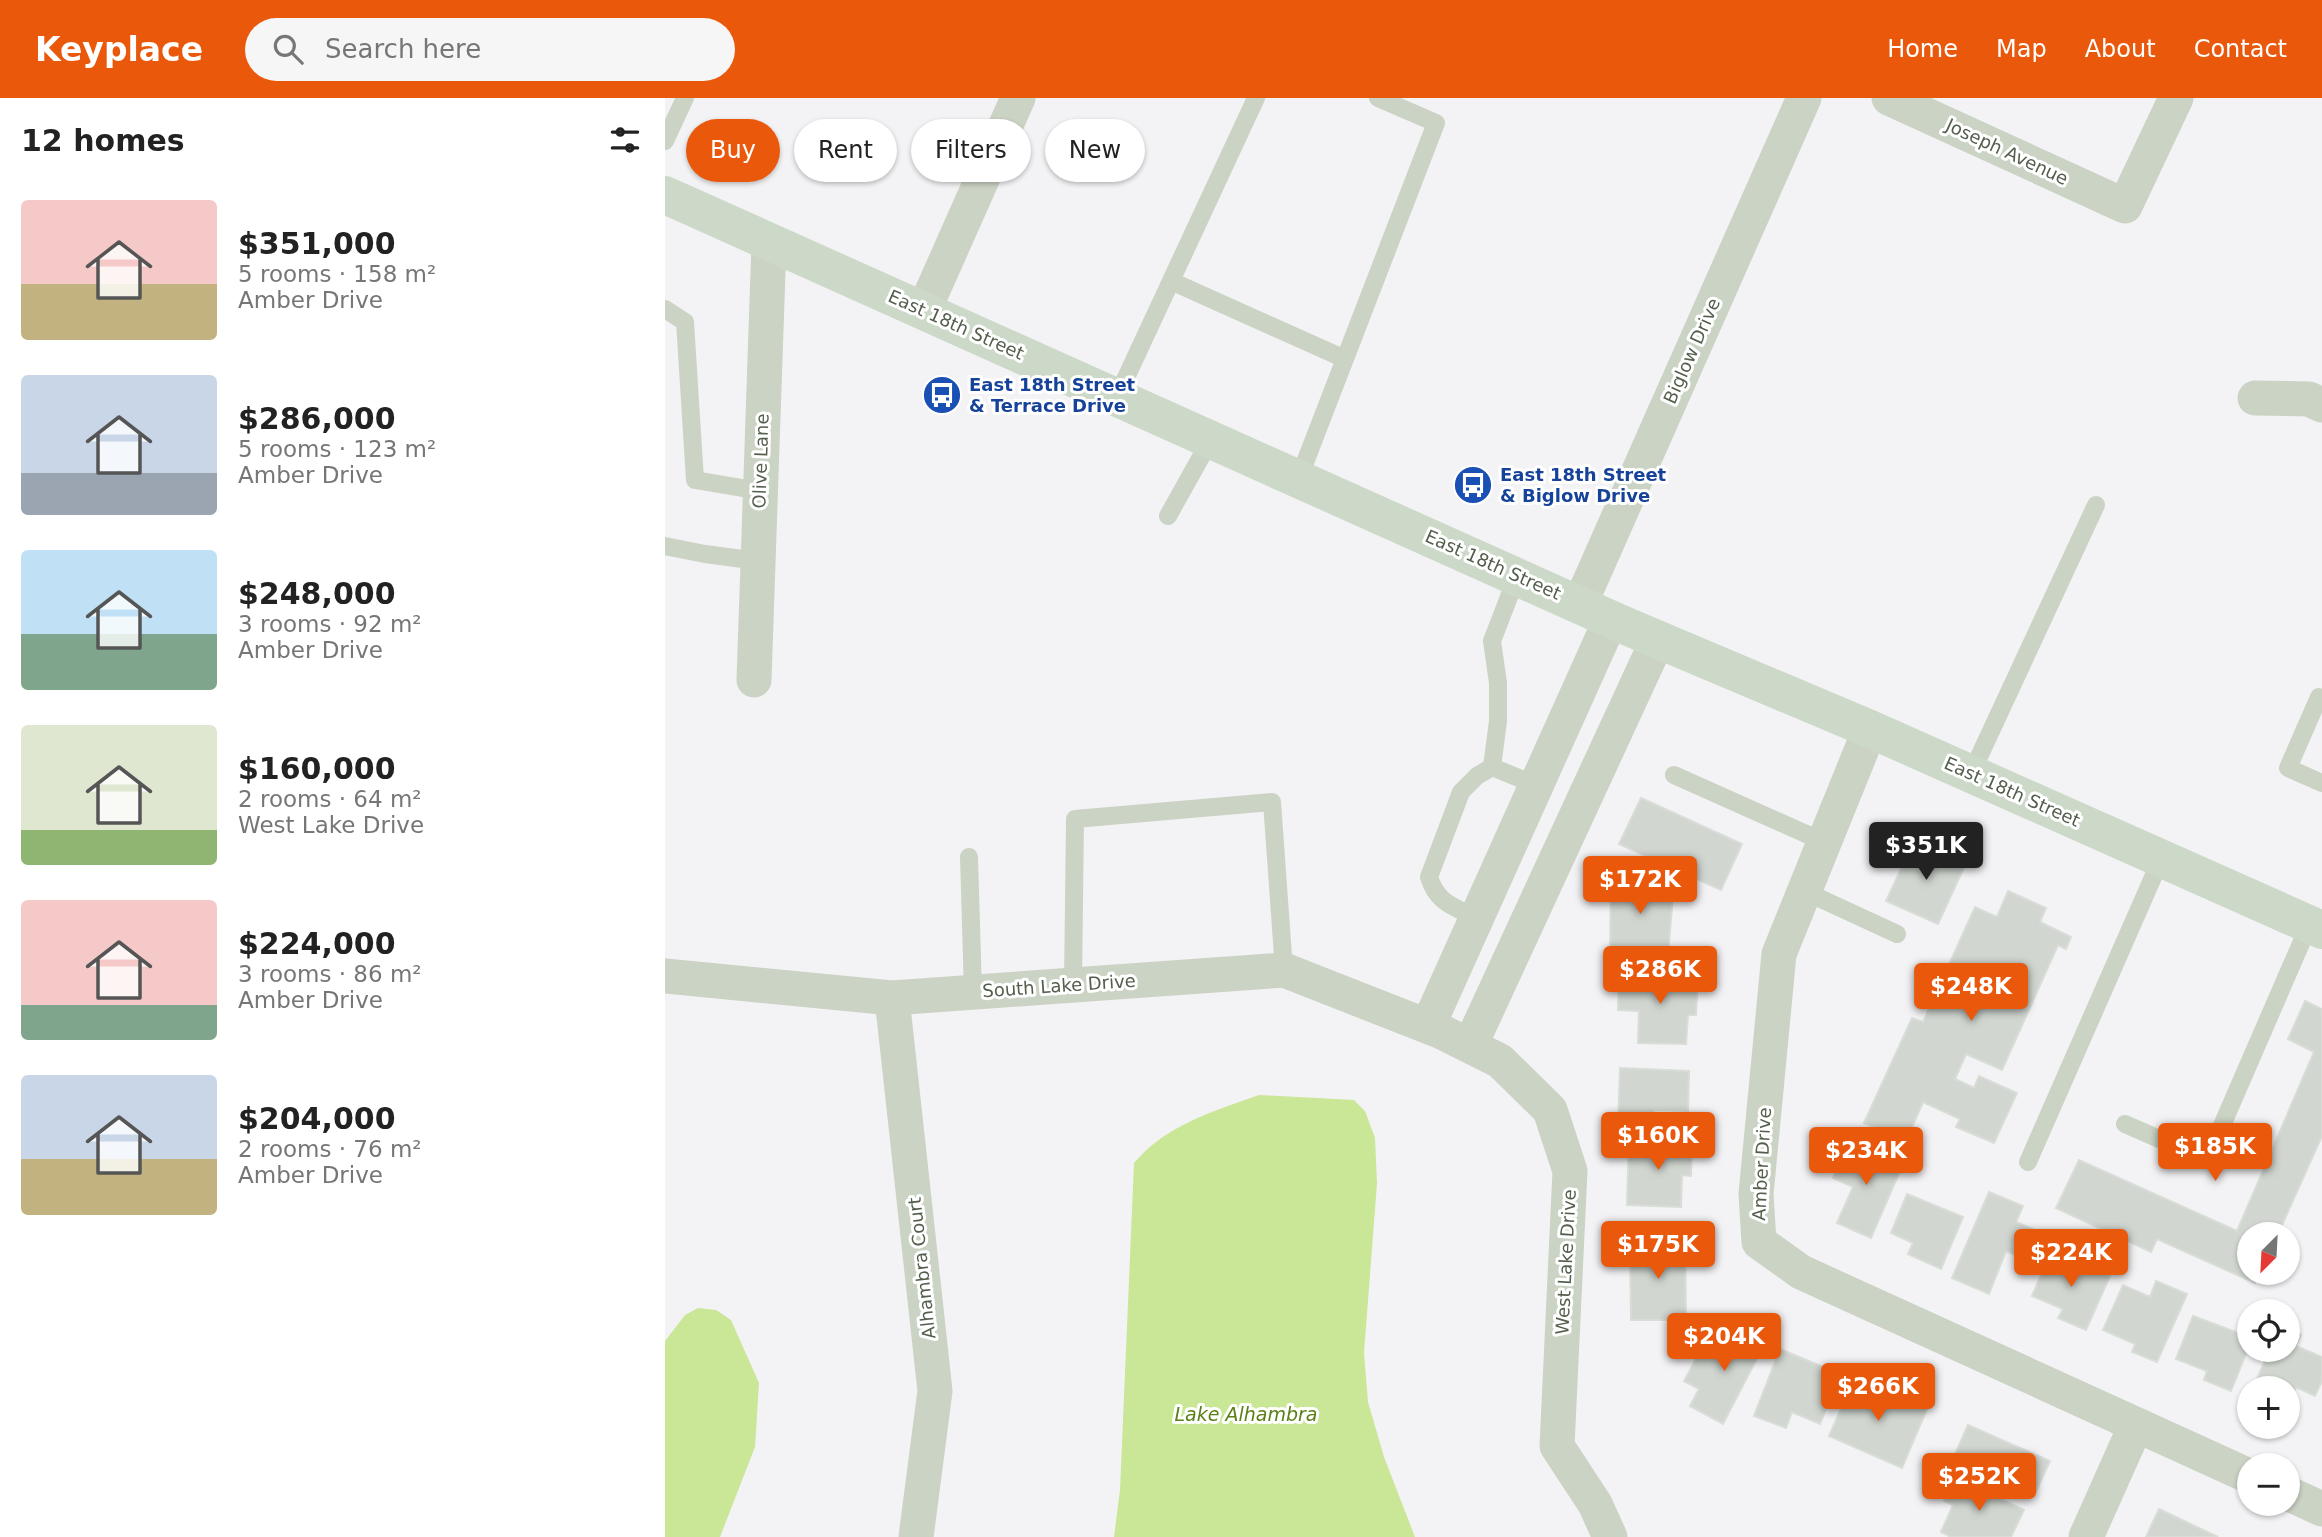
<!DOCTYPE html>
<meta charset="utf-8">
<style>
body{margin:0;font-family:"DejaVu Sans",sans-serif;background:#f6f6f6;color:#222;height:100vh;display:flex;flex-direction:column;font-size:26px;white-space:nowrap}
*{box-sizing:border-box;margin:0}
p{font-size:23px;color:#767676}
.icon{flex:none;width:38px;height:38px;fill:none;stroke:currentColor;stroke-width:2;stroke-linecap:round;stroke-linejoin:round}
.map{position:relative;flex:1;overflow:hidden}
.panel{display:flex;flex-direction:column;background:#fff;width:665px}
.panel>*{flex:none}
.hud{position:absolute;left:21px;top:21px;width:665px;height:63px;display:flex;gap:14px}
.needle{width:46px;rotate:204deg}
.fabs{position:absolute;left:1572px;top:1124px;display:grid;gap:14px}
.fabs a{display:grid;place-items:center;width:63px;height:63px;border-radius:50%;background:#fff;box-shadow:0 2px 5px #0004;font-size:35px}
.price{position:absolute;translate:-50% -60px;padding:0 16px;border-radius:7px;background:#ea580c;color:#fff;font-size:23px;line-height:46px;filter:drop-shadow(0 2px 4px #0008)}
.price::after{content:'';position:absolute;left:50%;top:42px;width:21px;height:16px;margin-left:-10px;background:inherit;clip-path:polygon(0 0,100% 0,50% 100%)}
.price.on{background:#222;color:#fff}
ul{padding:0;list-style:none}
li{display:flex;align-items:center;gap:21px;height:175px;padding:0 21px}
li span{display:grid;place-items:center;flex:none;width:196px;height:140px;border-radius:7px;color:#555}
li>.icon{margin-inline-start:auto}
span .icon{width:84px;height:84px;fill:#fffc;stroke-width:1}
li b{font-size:30px}
h2{display:flex;justify-content:space-between;align-items:center;height:84px;padding:0 21px;font-size:30px}
.tag{padding:0 24px;border-radius:32px;background:#fff;box-shadow:0 2px 5px #0004;font-size:24px;line-height:63px}
.tag.on{background:#ea580c;color:#fff}
header{display:flex;align-items:center;gap:42px;box-sizing:border-box;height:98px;padding:0 35px;background:#ea580c;color:#fff}
header strong{font-size:33px}
nav{display:flex;gap:38px;margin-inline-start:auto;font-size:24px}
.search{width:490px;height:63px;background:#f6f6f6;display:flex;align-items:center;gap:18px;box-sizing:border-box;padding:0 24px;border-radius:38px;color:#767676;font-size:26px}
main{display:flex;flex:1;min-height:0}
.map>svg:first-child{display:block}
.water{fill:#cae697}
.building{fill:#d1d6d0;stroke:#d8ddd7;stroke-width:2}
.lines{fill:none;stroke-linecap:round;stroke-linejoin:round}
.service{stroke:#cbd3c5;stroke-width:18}
.minor{stroke:#cbd3c5;stroke-width:35}
.secondary{stroke:#cdd9c8;stroke-width:38}
.labels{text-anchor:middle;stroke-width:6;stroke-linejoin:round;paint-order:stroke}
.street-label{font-size:18px;fill:#535f4c;stroke:#fff}
.transit-label{font-size:18px;font-weight:bold;fill:#164399;stroke:#fff;text-anchor:start}
.water-label{font-size:19px;font-style:italic;fill:#5a8017;stroke:#fff}
</style>
<header>
<strong>Keyplace</strong>
<div class="search"><svg class="icon" aria-label="search" viewBox="0 0 24 24"><circle cx="10" cy="10" r="6"/><path d="M15 15l6 6"/></svg>Search here</div>
<nav><a>Home</a><a>Map</a><a>About</a><a>Contact</a></nav>
</header>
<main>
<section class="panel">
<h2>12 homes<svg class="icon" aria-label="filters" viewBox="0 0 24 24"><path d="M4 7h16M4 17h16"/><circle cx="9" cy="7" r="2"/><circle cx="15" cy="17" r="2"/></svg></h2>
<ul>
<li><span style="background:linear-gradient(#f6c9c9 60%,#c2b280 0)"><svg class="icon" aria-label="home" viewBox="0 0 24 24"><path d="M3 11l9-7 9 7M6 9v11h12V9"/></svg></span><div><b>$351,000</b><p>5 rooms · 158 m²</p><p>Amber Drive</p></div></li>
<li><span style="background:linear-gradient(#c9d6e8 70%,#9aa5b1 0)"><svg class="icon" aria-label="home" viewBox="0 0 24 24"><path d="M3 11l9-7 9 7M6 9v11h12V9"/></svg></span><div><b>$286,000</b><p>5 rooms · 123 m²</p><p>Amber Drive</p></div></li>
<li><span style="background:linear-gradient(#bfe0f5 60%,#7fa58c 0)"><svg class="icon" aria-label="home" viewBox="0 0 24 24"><path d="M3 11l9-7 9 7M6 9v11h12V9"/></svg></span><div><b>$248,000</b><p>3 rooms · 92 m²</p><p>Amber Drive</p></div></li>
<li><span style="background:linear-gradient(#dfe7d0 75%,#8fb573 0)"><svg class="icon" aria-label="home" viewBox="0 0 24 24"><path d="M3 11l9-7 9 7M6 9v11h12V9"/></svg></span><div><b>$160,000</b><p>2 rooms · 64 m²</p><p>West Lake Drive</p></div></li>
<li><span style="background:linear-gradient(#f6c9c9 75%,#7fa58c 0)"><svg class="icon" aria-label="home" viewBox="0 0 24 24"><path d="M3 11l9-7 9 7M6 9v11h12V9"/></svg></span><div><b>$224,000</b><p>3 rooms · 86 m²</p><p>Amber Drive</p></div></li>
<li><span style="background:linear-gradient(#c9d6e8 60%,#c2b280 0)"><svg class="icon" aria-label="home" viewBox="0 0 24 24"><path d="M3 11l9-7 9 7M6 9v11h12V9"/></svg></span><div><b>$204,000</b><p>2 rooms · 76 m²</p><p>Amber Drive</p></div></li>
</ul>
</section>
<div class="map">
<svg width="1657" height="1439" viewBox="0 0 1657 1439">
<rect width="100%" height="100%" fill="#f3f3f5"/>
<path class="water" d="M594 997 689 1002 700 1013 710 1040 712 1085 699 1255 703 1304 719 1359 750 1439H449L455 1392 469 1065C501 1027 549 1013 594 997Z
M33 1210 51 1212 66 1222 94 1285 90 1349 55 1439H0V1243L20 1217Z"/>
<path class="building" d="M976 700 1077 746 1056 792 954 746Z
M1250 741 1301 765 1273 826 1221 803Z
M946 765 995 773 1009 786 1002 868 945 866Z
M1343 793 1381 810 1375 824 1406 839 1401 851 1393 847 1337 972 1301 956 1290 981 1309 990 1314 978 1352 995 1329 1045 1291 1029 1295 1021 1258 1004 1241 1043 1199 1025 1247 920 1258 924 1310 809 1332 819Z
M954 877 1033 880 1031 917H1023L1021 946 973 945 974 913 953 912Z
M1640 903 1657 911V1038L1613 1136H1584V1174H1595L1590 1185 1492 1141 1486 1154 1391 1110 1414 1062 1572 1133 1649 954 1623 941Z
M955 970 1024 973 1023 1013 989 1012V1033L953 1031Z
M964 1042 1027 1044 1026 1078 1017 1077 1016 1109 962 1107Z
M1184 1042 1238 1066 1206 1140 1172 1125 1188 1089 1168 1080Z
M1324 1094 1358 1108 1351 1124 1370 1132 1358 1160 1341 1153 1324 1196 1287 1180Z
M1242 1096 1298 1119 1276 1171 1243 1156 1248 1145 1226 1135Z
M965 1144H1020L1021 1222H966Z
M1386 1153 1445 1178 1421 1232 1393 1220 1398 1211 1367 1198Z
M1491 1183 1522 1196 1492 1264 1467 1254 1470 1246 1438 1232 1458 1187 1485 1199Z
M1528 1218 1584 1239V1248L1566 1293 1539 1282 1542 1273 1511 1261Z
M1069 1226 1101 1243 1058 1326 1025 1308 1034 1291 1019 1283 1036 1251 1052 1260Z
M1622 1231 1636 1237 1631 1248 1657 1259V1283L1650 1298 1631 1289 1622 1309V1290H1588L1605 1251H1622Z
M1115 1251 1175 1276 1155 1326 1127 1314 1121 1330 1089 1318Z
M1190 1279 1262 1311 1237 1370 1164 1338Z
M1303 1327 1385 1363 1369 1398 1287 1363Z
M1289 1379 1359 1412 1346 1439H1286L1276 1434 1288 1407 1279 1403Z
M1494 1411 1553 1439H1481Z"/>
<g class="lines">
<path class="service" d="M0 43 20 0
M506 183 680 261
M0 211 20 224 30 382 95 393
M452 299 591 0
M634 380 771 25 713 0
M503 418 546 341
M0 448 40 456 93 463
M1657 600 1654 599 1623 670 1657 685
M827 669 833 623V585L827 543 852 478
M1306 676 1431 407
M1009 677 1159 744
M304 759 308 894
M1139 793 1232 836
M811 820C788 808 772 805 764 779L796 694 812 678 827 669 871 687
M408 887 410 721 607 704 619 872
M1460 1026 1542 1062 1644 827
M1363 1064 1496 761"/>
<path class="minor" d="M1224 0 1460 108 1511 0
M259 212 353 0
M1590 300 1644 301 1657 307
M915 506 1139 0
M89 582 104 145
M1205 631 1114 856 1091 1096 1094 1144 1136 1174 1584 1378
M0 878 227 900 619 872 777 934 835 963 885 1012 905 1073 892 1348 930 1406 945 1439
M227 900 270 1293 251 1439
M763 928 946 521
M805 948 993 541
M1622 1395 1657 1411
M1421 1439 1471 1327"/>
<path class="secondary" d="M0 97 961 528 1205 631 1657 832"/>
</g>
<defs>
<g id="bus-disc" transform="scale(2.0125)"><circle r="9.5" fill="#1a4fb4" stroke="#fff"/><path d="M-5-6H5V4H4V6H2V4H-2V6H-4V4H-5ZM-3.5-4V0h7V-4ZM-3.5 1.2v1.5H-2V1.2ZM2 1.2v1.5H3.5V1.2Z" fill="#fff"/></g>
</defs>
<g fill-rule="evenodd">
<use href="#bus-disc" x="277" y="297"/>
<use href="#bus-disc" x="808" y="387"/>
</g>
<g class="labels">
<g class="street-label">
<text transform="translate(1342 54) rotate(25)" y="6">Joseph Avenue</text>
<text transform="translate(291 227) rotate(24)" y="6">East 18th Street</text>
<text transform="translate(1027 253) rotate(-66)" y="6">Biglow Drive</text>
<text transform="translate(96 363) rotate(-88)" y="6">Olive Lane</text>
<text transform="translate(828 467) rotate(24)" y="6">East 18th Street</text>
<text transform="translate(1347 694) rotate(24)" y="6">East 18th Street</text>
<text transform="translate(394 888) rotate(-4)" y="6">South Lake Drive</text>
<text transform="translate(1097 1066) rotate(-87)" y="6">Amber Drive</text>
<text transform="translate(901 1164) rotate(-87)" y="6">West Lake Drive</text>
<text transform="translate(257 1170) rotate(-96)" y="6">Alhambra Court</text>
</g>
<g class="transit-label">
<text x="304" y="293">East 18th Street<tspan x="304" dy="21">&amp; Terrace Drive</tspan></text>
<text x="835" y="383">East 18th Street<tspan x="835" dy="21">&amp; Biglow Drive</tspan></text>
</g>
<g class="water-label">
<text x="581" y="1323">Lake Alhambra</text>
</g>
</g>
</svg>
<div class="fabs">
<a><svg class="needle" viewBox="-14 -14 28 28"><path d="M0-13l5 13h-10z" fill="#e53935"/><path d="M0 13l5-13h-10z" fill="#767676"/></svg></a>
<a><svg class="icon" aria-label="locate" viewBox="0 0 24 24"><circle cx="12" cy="12" r="6"/><path d="M12 2v4M12 18v4M2 12h4M18 12h4"/></svg></a>
<a>+</a>
<a>−</a>
</div>
<b class="price on" style="left:1261px;top:784px">$351K</b>
<b class="price" style="left:975px;top:818px">$172K</b>
<b class="price" style="left:995px;top:908px">$286K</b>
<b class="price" style="left:1306px;top:925px">$248K</b>
<b class="price" style="left:993px;top:1074px">$160K</b>
<b class="price" style="left:1550px;top:1085px">$185K</b>
<b class="price" style="left:1201px;top:1089px">$234K</b>
<b class="price" style="left:993px;top:1183px">$175K</b>
<b class="price" style="left:1406px;top:1191px">$224K</b>
<b class="price" style="left:1059px;top:1275px">$204K</b>
<b class="price" style="left:1213px;top:1325px">$266K</b>
<b class="price" style="left:1314px;top:1415px">$252K</b>
<div class="hud">
<a class="tag on">Buy</a>
<a class="tag">Rent</a>
<a class="tag">Filters</a>
<a class="tag">New</a>
</div>
</div>
</main>
